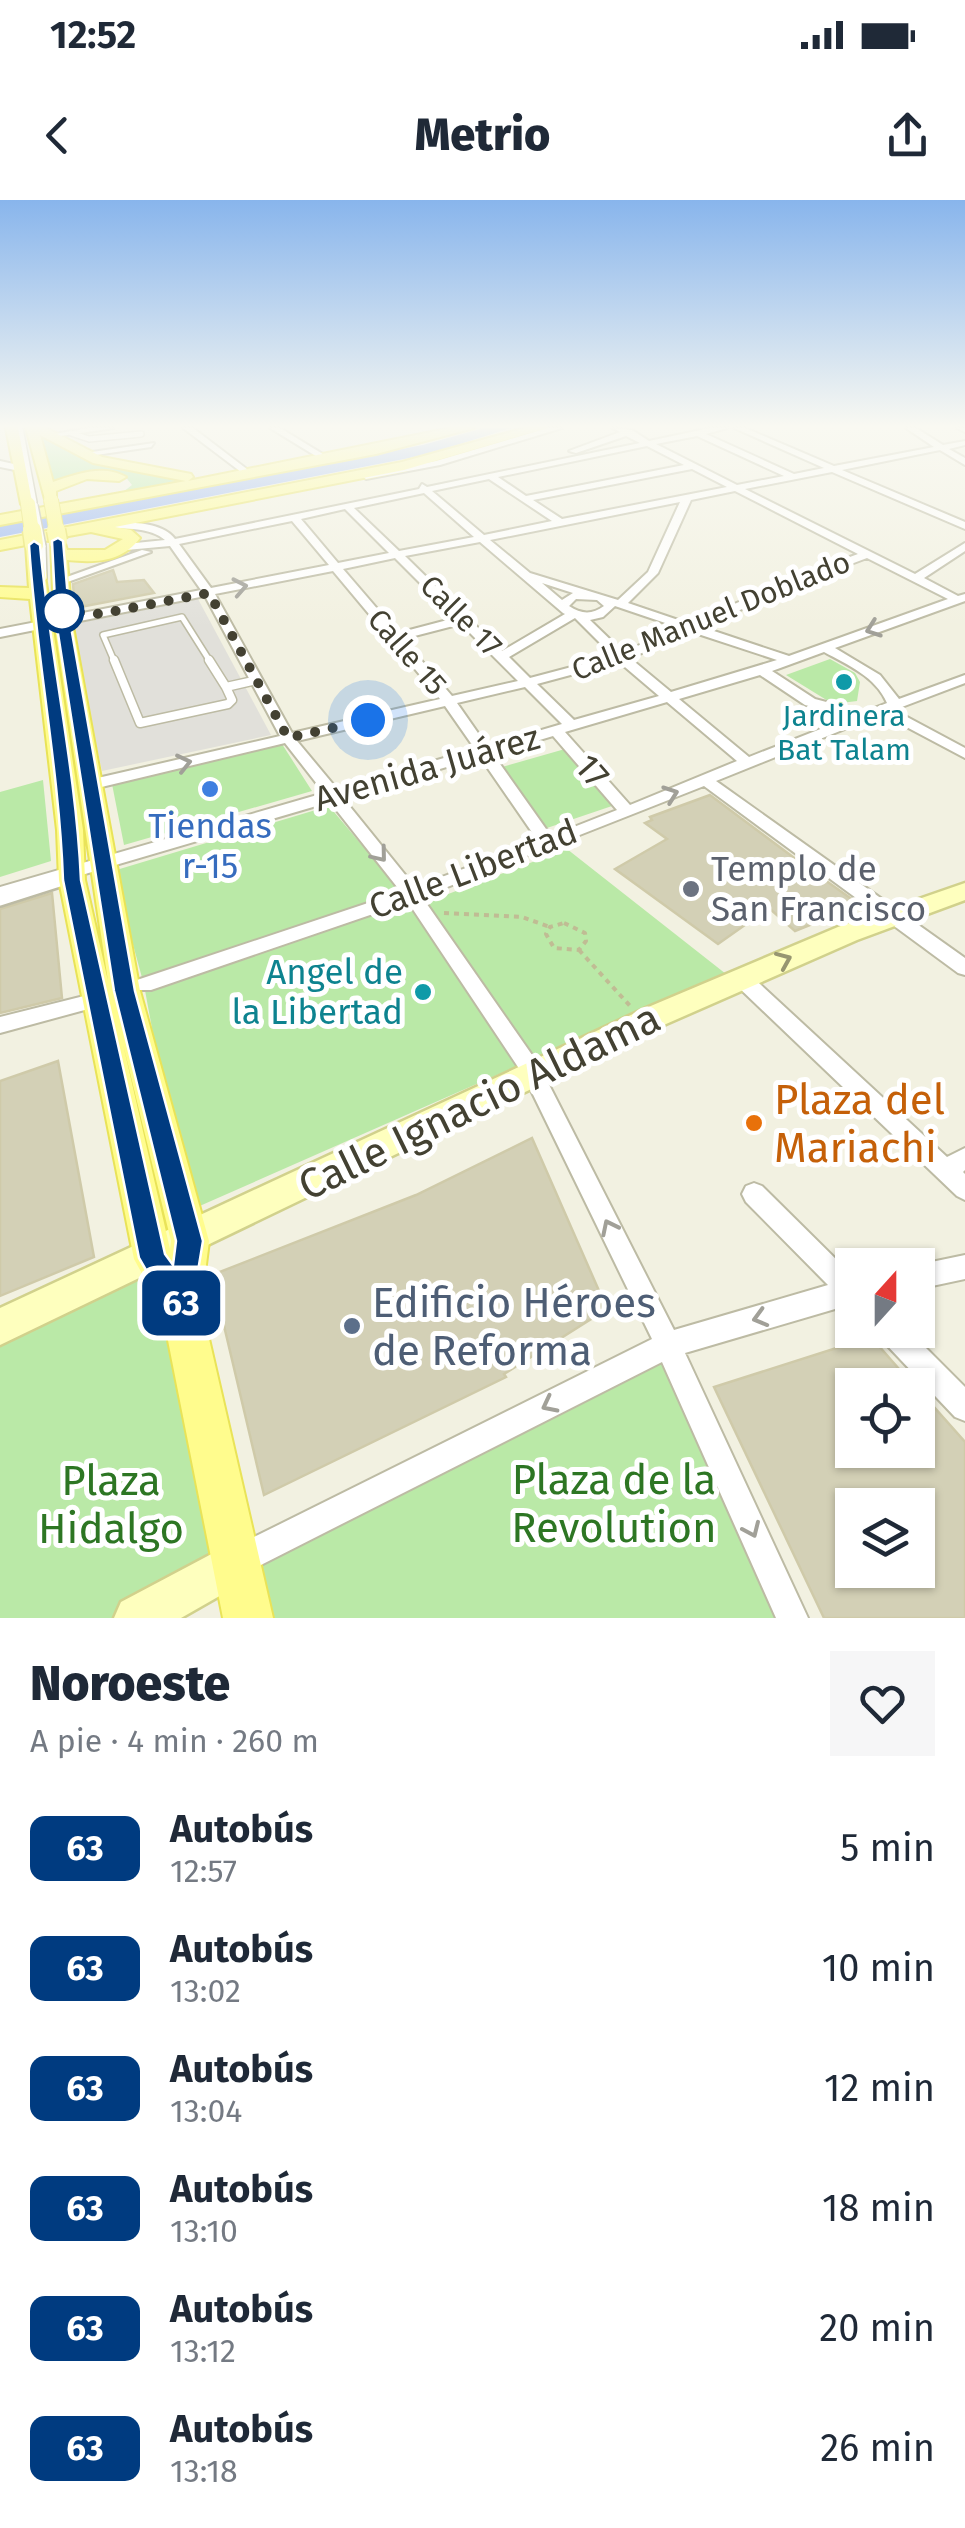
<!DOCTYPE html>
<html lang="es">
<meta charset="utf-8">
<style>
:root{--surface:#fff;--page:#f6f6f7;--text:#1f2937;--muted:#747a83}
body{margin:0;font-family:"Fira Sans",sans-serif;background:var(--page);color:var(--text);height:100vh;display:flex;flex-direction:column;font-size:38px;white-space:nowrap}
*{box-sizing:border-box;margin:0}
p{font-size:32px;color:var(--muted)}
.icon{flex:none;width:55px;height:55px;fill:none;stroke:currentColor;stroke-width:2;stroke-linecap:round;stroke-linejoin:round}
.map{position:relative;height:1418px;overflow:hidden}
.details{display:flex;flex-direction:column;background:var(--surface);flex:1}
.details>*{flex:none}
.badge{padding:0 20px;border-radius:15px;font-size:35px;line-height:65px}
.needle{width:65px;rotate:21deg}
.tools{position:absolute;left:835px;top:1048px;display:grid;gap:20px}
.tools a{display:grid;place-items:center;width:100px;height:100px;border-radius:0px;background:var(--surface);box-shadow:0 2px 8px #0004;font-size:50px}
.you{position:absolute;width:50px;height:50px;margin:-25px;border:8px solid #fff;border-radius:50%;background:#1a73e8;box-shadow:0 0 0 15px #1a73e833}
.map>.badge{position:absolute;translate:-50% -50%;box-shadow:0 0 0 5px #fff}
.round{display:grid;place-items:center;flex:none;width:105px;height:105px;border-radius:0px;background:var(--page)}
.summary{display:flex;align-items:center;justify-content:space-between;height:170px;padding:0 30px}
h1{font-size:48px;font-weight:800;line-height:75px}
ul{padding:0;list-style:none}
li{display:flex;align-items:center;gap:30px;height:120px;padding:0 30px}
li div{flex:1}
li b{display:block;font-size:38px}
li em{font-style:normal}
li .badge{min-width:110px;font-weight:700;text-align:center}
.status{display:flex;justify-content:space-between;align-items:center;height:70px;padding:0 50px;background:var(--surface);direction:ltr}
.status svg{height:28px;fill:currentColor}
header{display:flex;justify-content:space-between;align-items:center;height:130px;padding:0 30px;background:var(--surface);font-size:45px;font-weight:800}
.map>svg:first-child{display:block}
.green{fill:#bae9a7}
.parking{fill:#e1e0da}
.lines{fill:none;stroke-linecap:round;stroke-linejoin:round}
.river{fill:#99b7f3;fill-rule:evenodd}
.building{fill:#d3d0b6;stroke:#cfcaa9;stroke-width:2.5;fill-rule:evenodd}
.lane-far2-casing{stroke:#bdbba4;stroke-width:8}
.lane-far1-casing{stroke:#bdbba4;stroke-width:11}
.lane-casing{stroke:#bdbba4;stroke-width:14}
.street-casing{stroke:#bdbba4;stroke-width:4}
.secondary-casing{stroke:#d1d18c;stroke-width:5}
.primary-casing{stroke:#e9e358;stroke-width:4}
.path{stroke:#c0bc94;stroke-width:4;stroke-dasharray:5 5;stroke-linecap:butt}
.lane-far2{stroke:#fff;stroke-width:5}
.lane-far1{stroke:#fff;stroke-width:8}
.lane{stroke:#fff;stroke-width:9}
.street{fill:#fff;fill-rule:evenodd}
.secondary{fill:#feffbe;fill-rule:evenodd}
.primary{fill:#fffc8d;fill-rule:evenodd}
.lane-bridge-casing{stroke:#bdbba4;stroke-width:8;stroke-linecap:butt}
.primary-bridge-far1-casing{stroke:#e9e358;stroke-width:16;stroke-linecap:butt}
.primary-bridge-casing{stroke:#e9e358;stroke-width:21;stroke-linecap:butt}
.lane-bridge{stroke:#fff;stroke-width:5}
.primary-bridge-far1{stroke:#fffc8d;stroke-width:14}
.primary-bridge{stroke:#fffc8d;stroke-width:18}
.oneway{stroke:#a1a098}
.oneway2{stroke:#979671}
.line{fill:#003b80;stroke:#fff;stroke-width:2.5}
.walk{stroke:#434132;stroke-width:10;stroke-dasharray:0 18}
.stop-dot{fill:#fff;stroke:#003b80;stroke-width:5}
.culture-dot{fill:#0f9aa8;stroke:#fff;stroke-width:4}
.shop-dot{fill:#3f7fe0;stroke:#fff;stroke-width:4}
.worship-dot{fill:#6b7280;stroke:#fff;stroke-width:4}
.food-dot{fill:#e8710a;stroke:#fff;stroke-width:4}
.service-dot{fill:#5c6f8a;stroke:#fff;stroke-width:4}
.labels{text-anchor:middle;stroke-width:10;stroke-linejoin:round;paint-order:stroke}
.far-street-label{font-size:30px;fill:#434132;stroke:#fff}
.far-culture-label{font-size:30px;fill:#0d838f;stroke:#fff}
.street-label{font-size:35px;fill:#434132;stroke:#fff}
.shop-label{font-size:35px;fill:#366cbe;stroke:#fff}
.worship-label{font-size:35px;fill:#5b616d;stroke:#fff;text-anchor:start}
.culture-label{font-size:35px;fill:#0d838f;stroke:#fff;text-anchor:end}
.near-food-label{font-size:42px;fill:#c56008;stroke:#fff;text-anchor:start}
.near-street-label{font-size:42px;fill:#434132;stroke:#fff}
.near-service-label{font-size:42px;fill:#4e5e75;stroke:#fff;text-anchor:start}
.near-park-label{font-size:42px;fill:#2d7623;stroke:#fff}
</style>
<div class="status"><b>12:52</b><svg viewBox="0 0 49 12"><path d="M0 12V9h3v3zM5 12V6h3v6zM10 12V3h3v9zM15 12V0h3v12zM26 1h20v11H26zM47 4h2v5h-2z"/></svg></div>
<header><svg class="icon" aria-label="back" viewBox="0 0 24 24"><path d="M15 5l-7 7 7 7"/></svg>Metrio<svg class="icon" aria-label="share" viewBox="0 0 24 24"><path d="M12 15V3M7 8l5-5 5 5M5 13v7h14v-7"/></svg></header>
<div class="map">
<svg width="965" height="1418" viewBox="0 0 965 1418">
<rect width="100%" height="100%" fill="#f2f1e1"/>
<!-- green -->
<path class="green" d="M41 237 93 264 192 281 119 295 132 285 124 275 85 273 52 281Z
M830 459 855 473 860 482 857 501 833 504 786 475Z
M282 544 312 591 124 645 112 584Z
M565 549 612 606 547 628 502 567Z
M43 580 51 661 0 677V592Z
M329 606 414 707 567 649 726 774 186 1012 144 785 113 671Z
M153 1059 235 1362 668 1145 792 1418H248L236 1364 137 1418H0V1127Z"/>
<!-- parking -->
<path class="parking" d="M198 399 271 535 102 571 70 425Z"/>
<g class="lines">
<!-- river -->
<path class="river" d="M484 228H511L425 255 0 337V325L423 245Z"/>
</g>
<!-- building -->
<path class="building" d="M113 370 117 382 144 380 154 393 75 408 73 384Z
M710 595 801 663 860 705 795 731 769 708 718 744 615 669 667 639 645 623 652 620 650 617Z
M52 693 62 798 0 813V709Z
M58 861 94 1057 0 1096V881Z
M532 938 607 1109 504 1174 506 1177 264 1295 212 1075 416 995Z
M871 1137 913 1185H852V1250H918V1189L965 1242V1418H824L714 1187ZM852 1305H918V1370H852Z"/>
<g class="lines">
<!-- lane-far2 casing -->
<g class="lane-far2-casing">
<path id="lane-far2" d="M20 228 34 302
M71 233 89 239 141 234
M43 346 44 378
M115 463 103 435 182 417 211 463"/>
</g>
<!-- lane-far1 casing -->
<g class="lane-far1-casing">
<path id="lane-far1" d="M114 460 140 523 228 504 232 500 226 487
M209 460 226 487
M226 487 257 480"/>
</g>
<!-- lane casing -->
<g class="lane-casing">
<path id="lane" d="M0 701 69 679"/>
</g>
<!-- street casing -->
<g class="street-casing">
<path id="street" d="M89 228H114L47 238 43 236Z
M183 228H193L252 273 245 275Z
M270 228H280L331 259 324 261Z
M548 228H562L440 265 366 279 362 276 436 261Z
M613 228 632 230 649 241 710 228H727L706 234 794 274 824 268 734 228H745L834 266 934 247 906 228H916L943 245 965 241V245L949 249 965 258V265L940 250 842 270 965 322V329L832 272 745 289 915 374 965 343V351L924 378 958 396 965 394V401L835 448 880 475 899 499 965 475V483L894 510 965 548V558L882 514 716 581 965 758V775L958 773 704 586 422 697 539 865 674 1130 828 1085 746 1002 742 994 746 986 754 983 762 986 852 1075V1104L685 1153 808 1418H776L662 1162 237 1377 226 1373 222 1362 226 1351 652 1139 524 876 408 702 151 790H137L134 785 137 780 401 692 330 602 0 699V687L324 593 285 543 89 590 81 585 89 580 280 536 205 396 0 437V429L201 390 170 346 126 350 121 347 126 344 165 340C150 327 126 329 106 328L103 327V323C124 322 161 320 175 339L419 289 422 284 427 287 640 243 626 236 576 253 569 251 620 232ZM697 236 784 276 737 285 656 244ZM647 246 684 265 526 296 498 277ZM692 269 727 287 562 319 533 300ZM489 279 552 321 484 335 432 291ZM735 291 858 354 790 379 690 424 628 403 658 373 691 300ZM424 293 474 337 399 351 354 308ZM680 302 648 372 618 400 530 373 490 340ZM345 309 389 353 338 363 301 319ZM292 321 329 365 211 388 179 344ZM480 342 563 413 565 414 502 451 471 421 470 417 466 416 405 356ZM395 358 455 418 398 433 343 369ZM867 358 948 399 789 456 702 427 798 384ZM333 371 440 499 292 533 215 394ZM542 383 573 393 562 400ZM576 399 597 400 604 406C592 415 581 414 569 406ZM615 406 680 428 623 452 590 420 603 417ZM575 418 613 456 530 478 509 457ZM461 424 518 481 452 496 403 439ZM692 432 777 460 671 492 630 458ZM824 452C848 465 876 477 887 503L864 512 815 499 772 471ZM619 462 659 496 574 520 537 484ZM760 475 805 505 851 517 749 557 679 499ZM525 487 562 524 487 546 457 503ZM667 502 737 561 630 605 565 532ZM445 506 475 549 337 589 297 541ZM553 536 617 610 551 636 493 554ZM480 557 538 641 415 687 343 598Z
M957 228H965V232Z
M154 243 151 247 82 257 78 254Z
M0 261 23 266 24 268 20 271 0 267Z
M142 350 151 352 62 384 53 382Z
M741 771 748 773 947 957 965 948V970L963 972 965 974V1000L957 996 734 783 732 778 734 773Z
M96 793 103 795 106 800 103 805 0 833V817Z
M965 1055V1079L918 1089 917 1065Z
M877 1130H908L965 1187V1221L955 1217 881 1139Z"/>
</g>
<!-- secondary casing -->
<g class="secondary-casing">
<path id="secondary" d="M965 683V700L857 740 666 824 0 1145V1108L646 808 838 727Z
M236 1341 251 1348 258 1363 251 1378 181 1418H114L121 1402Z"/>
</g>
<!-- primary casing -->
<g class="primary-casing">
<path id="primary" d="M6 228H18L33 307 21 304Z
M26 228H46L102 257 191 274 193 277 188 281 451 228H474L376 254 0 325V315L186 281 93 263 40 235 53 282C76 274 104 264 126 277L119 281 87 279 56 291V303H46Z
M525 228H546L404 270 115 327 131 330 140 338C122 362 96 363 67 360L72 421 140 791 209 1041 201 1104 273 1418H223L162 1110 134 1059 59 680 57 630 30 399 0 397V387L29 388 26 345 0 350V340L402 262ZM91 332 123 339 105 350H67L63 337ZM51 340 54 421 108 781 85 680 83 630 40 342ZM123 844 171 1041 170 1049Z"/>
</g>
<!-- path -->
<path class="path" d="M444 713 522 717 550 727
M564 723 585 733 586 741 579 750 554 748 546 734 550 727Z
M579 750 631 807"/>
<!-- lane-far2 -->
<use href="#lane-far2" class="lane-far2"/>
<!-- lane-far1 -->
<use href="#lane-far1" class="lane-far1"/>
<!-- lane -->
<use href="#lane" class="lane"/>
<!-- street -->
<use href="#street" class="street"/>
<!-- secondary -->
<use href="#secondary" class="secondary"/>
<!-- primary -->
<use href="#primary" class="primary"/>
<!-- lane-bridge casing -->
<g class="lane-bridge-casing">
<path id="lane-bridge" d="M35 305 43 346"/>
</g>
<!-- primary-bridge-far1 casing -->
<g class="primary-bridge-far1-casing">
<path id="primary-bridge-far1" d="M51 300 57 333
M28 304 32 333"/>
</g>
<!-- primary-bridge casing -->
<g class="primary-bridge-casing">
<path id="primary-bridge" d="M32 330 34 345
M56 330 58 341"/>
</g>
<!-- lane-bridge -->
<use href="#lane-bridge" class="lane-bridge"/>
<!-- primary-bridge-far1 -->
<use href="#primary-bridge-far1" class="primary-bridge-far1"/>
<!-- primary-bridge -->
<use href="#primary-bridge" class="primary-bridge"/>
</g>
<!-- one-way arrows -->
<defs><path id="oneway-chevron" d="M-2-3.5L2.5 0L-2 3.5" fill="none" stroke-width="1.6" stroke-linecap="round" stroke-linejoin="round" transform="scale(2.5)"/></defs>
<g class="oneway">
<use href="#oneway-chevron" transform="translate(240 387) rotate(-11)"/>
<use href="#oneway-chevron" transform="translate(873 429) rotate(160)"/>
<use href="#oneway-chevron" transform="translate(184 563) rotate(-13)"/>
<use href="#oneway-chevron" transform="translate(671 594) rotate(-20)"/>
<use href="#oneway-chevron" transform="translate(380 655) rotate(51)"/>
<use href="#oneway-chevron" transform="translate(609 1027) rotate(-116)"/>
<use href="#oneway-chevron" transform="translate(760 1118) rotate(164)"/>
<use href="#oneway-chevron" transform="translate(549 1205) rotate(153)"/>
<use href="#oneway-chevron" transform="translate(752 1330) rotate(66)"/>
</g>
<use class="oneway2" href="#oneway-chevron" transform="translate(784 760) rotate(-23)"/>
<!-- sky -->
<linearGradient id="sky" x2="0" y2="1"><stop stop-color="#88b5ec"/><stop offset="0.53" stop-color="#f9f9f2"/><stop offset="1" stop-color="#f9f9f2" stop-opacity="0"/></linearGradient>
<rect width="965" height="427" fill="url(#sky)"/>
<!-- line -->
<path class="line" d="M58 338 63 341 70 421 135 791 203 1041 191 1113 181 1118 171 1113 139 1058 63 680C59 568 36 457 29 345L34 341 40 345C50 457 76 568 81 680L165 1054 173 1065 176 1041 114 791 56 421 52 341Z"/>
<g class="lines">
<!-- walk -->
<path class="walk" d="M62 411 100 414 209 393 288 538 368 520"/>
</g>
<!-- markers -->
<circle class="stop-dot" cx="62" cy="411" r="20"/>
<g class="culture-dot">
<circle cx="844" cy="482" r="10"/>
<circle cx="423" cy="792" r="10"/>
</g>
<circle class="shop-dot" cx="210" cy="589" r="10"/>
<circle class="worship-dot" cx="691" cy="689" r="10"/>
<circle class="food-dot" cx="754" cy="923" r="10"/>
<circle class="service-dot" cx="352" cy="1126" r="10"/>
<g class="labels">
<!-- far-street labels -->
<g class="far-street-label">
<text transform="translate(461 416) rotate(45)" y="10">Calle 17</text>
<text transform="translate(711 416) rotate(-22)" y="10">Calle Manuel Doblado</text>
<text transform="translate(407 452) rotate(49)" y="10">Calle 15</text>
</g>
<!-- far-culture labels -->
<g class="far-culture-label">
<text x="844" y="526">Jardinera<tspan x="844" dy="34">Bat Talam</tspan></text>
</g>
<!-- street labels -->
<g class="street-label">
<text transform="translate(427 568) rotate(-16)" y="12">Avenida Juárez</text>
<text transform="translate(592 571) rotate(49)" y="12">17</text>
<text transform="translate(473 669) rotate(-21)" y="12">Calle Libertad</text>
</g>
<!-- shop labels -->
<g class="shop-label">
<text x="210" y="638">Tiendas<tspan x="210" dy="40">r-15</tspan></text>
</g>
<!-- worship labels -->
<g class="worship-label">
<text x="711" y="681">Templo de<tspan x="711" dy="40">San Francisco</tspan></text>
</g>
<!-- culture labels -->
<g class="culture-label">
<text x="403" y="784">Angel de<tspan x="403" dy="40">la Libertad</tspan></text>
</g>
<!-- near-food labels -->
<g class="near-food-label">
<text x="774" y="914">Plaza del<tspan x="774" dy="48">Mariachi</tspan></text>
</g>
<!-- near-street labels -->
<g class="near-street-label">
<text transform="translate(479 901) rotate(-26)" y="15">Calle Ignacio Aldama</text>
</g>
<!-- near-service labels -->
<g class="near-service-label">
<text x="372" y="1117">Edificio Héroes<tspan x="372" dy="48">de Reforma</tspan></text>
</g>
<!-- near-park labels -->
<g class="near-park-label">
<text x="614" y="1294">Plaza de la<tspan x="614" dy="48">Revolution</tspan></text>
<text x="111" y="1295">Plaza<tspan x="111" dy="48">Hidalgo</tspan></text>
</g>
</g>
</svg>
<div class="tools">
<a><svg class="needle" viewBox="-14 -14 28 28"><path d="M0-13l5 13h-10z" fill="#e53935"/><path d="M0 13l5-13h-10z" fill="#747a83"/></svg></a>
<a><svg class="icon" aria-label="locate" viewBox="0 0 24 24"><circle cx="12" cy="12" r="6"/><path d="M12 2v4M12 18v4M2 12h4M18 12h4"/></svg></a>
<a><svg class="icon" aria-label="layers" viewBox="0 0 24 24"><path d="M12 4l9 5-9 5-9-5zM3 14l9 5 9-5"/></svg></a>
</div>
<div class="you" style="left:368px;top:520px"></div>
<b class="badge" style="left:181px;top:1103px;background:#003b80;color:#fff">63</b>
</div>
<section class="details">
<div class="summary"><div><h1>Noroeste</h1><p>A pie · 4 min · 260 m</p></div><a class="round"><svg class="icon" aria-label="heart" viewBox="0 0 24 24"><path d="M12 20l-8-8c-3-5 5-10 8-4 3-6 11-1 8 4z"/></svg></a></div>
<ul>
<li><span class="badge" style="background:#003b80;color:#fff">63</span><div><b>Autobús</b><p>12:57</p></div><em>5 min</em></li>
<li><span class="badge" style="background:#003b80;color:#fff">63</span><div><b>Autobús</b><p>13:02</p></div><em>10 min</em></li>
<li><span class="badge" style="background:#003b80;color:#fff">63</span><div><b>Autobús</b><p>13:04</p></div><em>12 min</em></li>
<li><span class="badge" style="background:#003b80;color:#fff">63</span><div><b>Autobús</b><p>13:10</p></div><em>18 min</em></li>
<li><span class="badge" style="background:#003b80;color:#fff">63</span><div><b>Autobús</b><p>13:12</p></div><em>20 min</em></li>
<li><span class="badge" style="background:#003b80;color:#fff">63</span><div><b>Autobús</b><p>13:18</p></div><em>26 min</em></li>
</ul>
</section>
